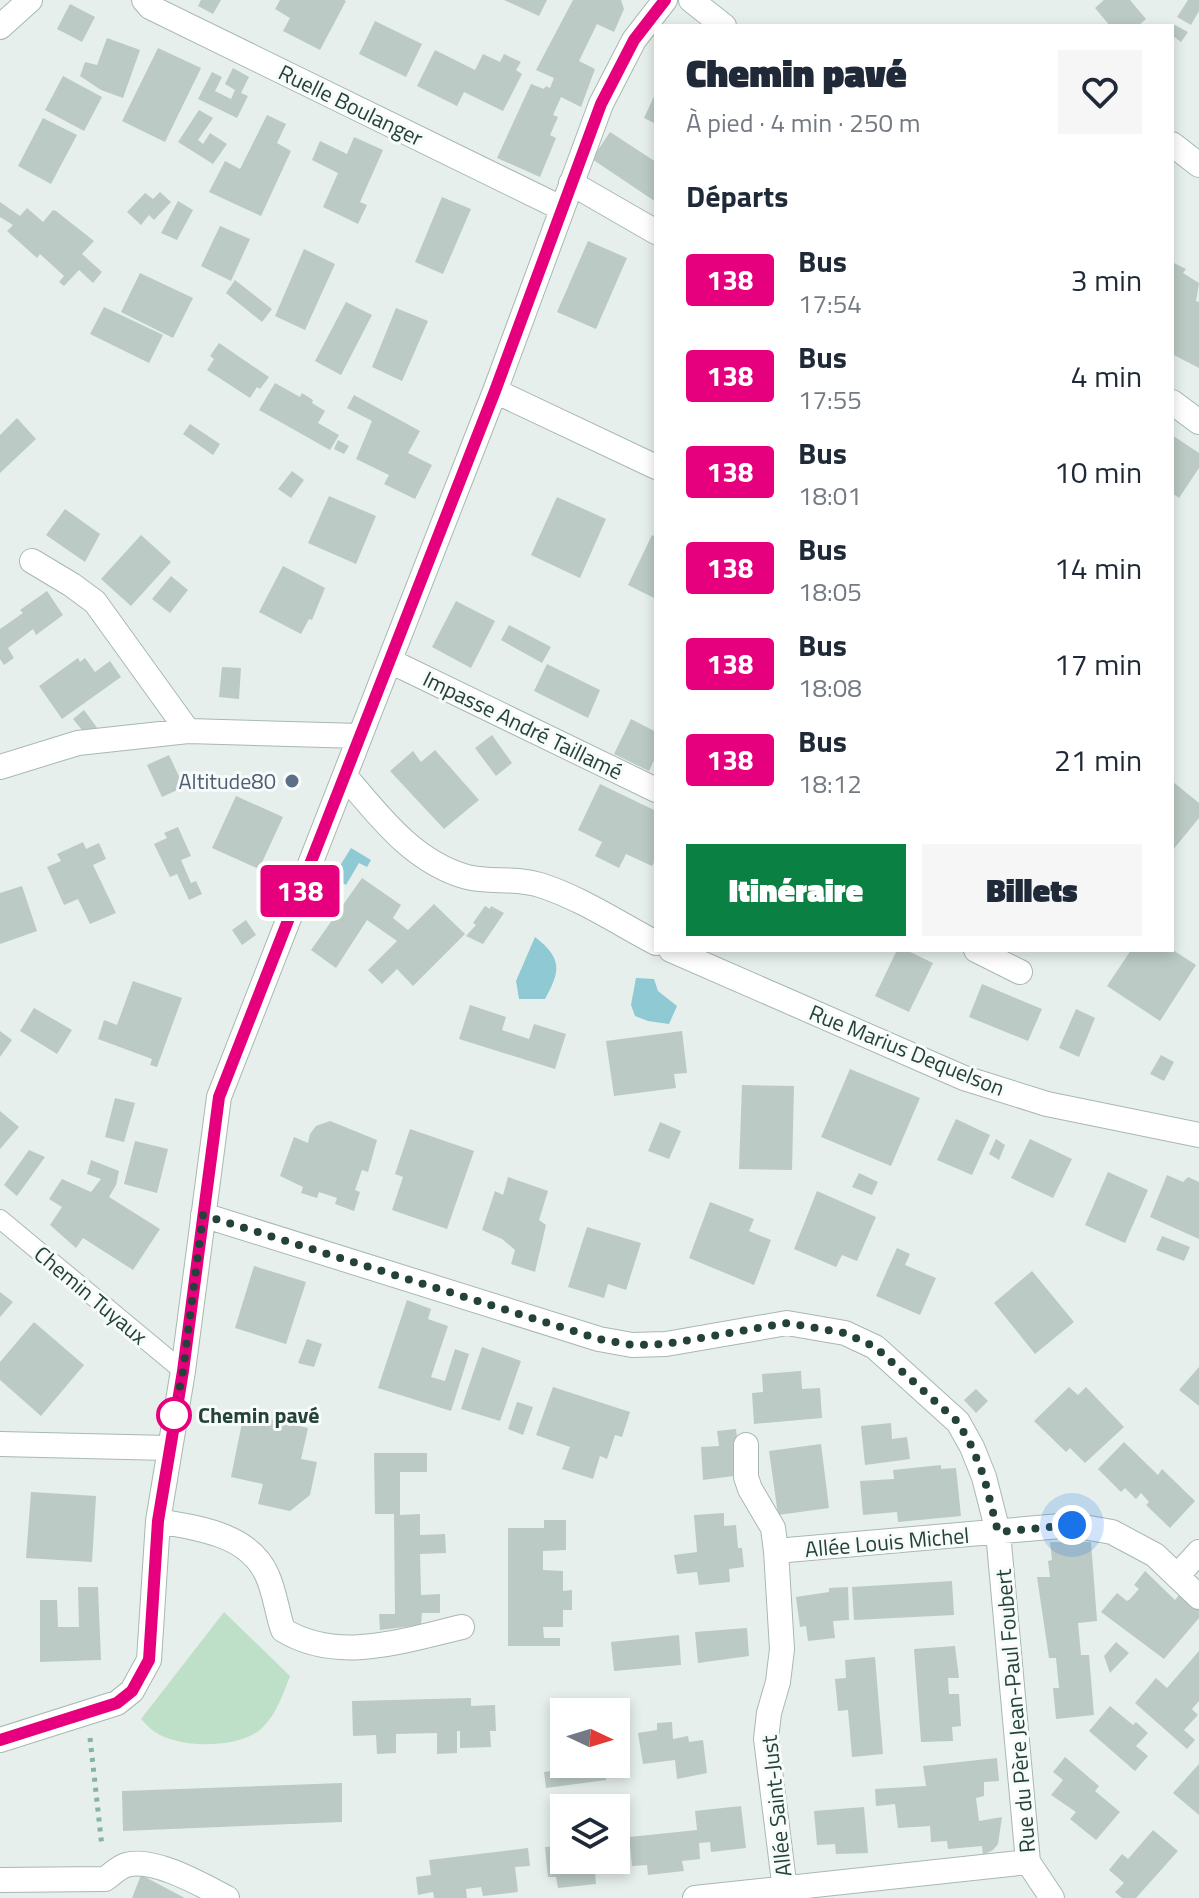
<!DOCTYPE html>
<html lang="fr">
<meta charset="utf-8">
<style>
:root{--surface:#fff;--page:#f6f6f7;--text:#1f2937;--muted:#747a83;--accent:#0b8043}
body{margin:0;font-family:"Titillium Web",sans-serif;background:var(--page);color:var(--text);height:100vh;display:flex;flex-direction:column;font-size:30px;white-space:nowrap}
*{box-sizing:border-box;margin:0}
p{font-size:26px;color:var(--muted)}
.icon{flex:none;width:44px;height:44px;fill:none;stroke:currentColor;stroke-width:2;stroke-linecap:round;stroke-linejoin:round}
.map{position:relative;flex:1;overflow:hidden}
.side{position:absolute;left:654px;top:24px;width:520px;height:928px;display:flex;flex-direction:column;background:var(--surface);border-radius:0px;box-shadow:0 4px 12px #0003}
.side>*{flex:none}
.badge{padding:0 16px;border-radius:6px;font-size:28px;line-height:52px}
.needle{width:52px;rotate:94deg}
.controls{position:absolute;left:550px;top:1698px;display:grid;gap:16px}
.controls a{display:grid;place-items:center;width:80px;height:80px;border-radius:0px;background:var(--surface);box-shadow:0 4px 12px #0003;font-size:40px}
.you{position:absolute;width:40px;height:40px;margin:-20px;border:6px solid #fff;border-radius:50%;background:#1a73e8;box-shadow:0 0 0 12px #1a73e833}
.map>.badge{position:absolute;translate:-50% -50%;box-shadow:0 0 0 4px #fff}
h2{padding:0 32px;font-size:30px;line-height:72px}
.round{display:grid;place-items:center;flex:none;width:84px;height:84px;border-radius:0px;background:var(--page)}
.head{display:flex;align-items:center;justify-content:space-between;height:136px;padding:0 32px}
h1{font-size:38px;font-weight:800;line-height:60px}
.button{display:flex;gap:16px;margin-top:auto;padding:16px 32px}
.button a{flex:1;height:92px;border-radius:0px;background:var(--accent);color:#fff;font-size:32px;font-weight:800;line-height:92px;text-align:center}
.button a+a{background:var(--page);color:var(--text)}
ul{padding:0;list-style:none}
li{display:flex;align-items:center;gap:24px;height:96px;padding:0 32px}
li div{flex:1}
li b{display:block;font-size:30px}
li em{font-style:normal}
li .badge{min-width:88px;font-weight:700;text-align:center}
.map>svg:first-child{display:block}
.green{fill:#bfe0c8}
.water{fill:#8ec9d4}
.building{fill:#bbcac4}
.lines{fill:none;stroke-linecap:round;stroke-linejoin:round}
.lane-casing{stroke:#a8b8b2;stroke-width:20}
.street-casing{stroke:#a8b8b2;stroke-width:26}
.secondary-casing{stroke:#a4bbb3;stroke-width:26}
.path{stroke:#86b3a5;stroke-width:5;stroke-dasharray:4 6;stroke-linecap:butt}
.lane{stroke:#fff;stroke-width:18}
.street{stroke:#fff;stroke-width:24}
.secondary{stroke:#fff;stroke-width:24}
.line-casing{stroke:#fff;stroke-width:18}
.line{stroke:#e6007e;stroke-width:12}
.walk{stroke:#24423a;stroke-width:8;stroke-dasharray:0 14.4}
.service-dot{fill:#5c6f8a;stroke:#f7fbf9;stroke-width:3}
.stop-dot{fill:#fff;stroke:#e6007e;stroke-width:4}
.labels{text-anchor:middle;stroke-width:6;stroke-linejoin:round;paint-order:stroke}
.street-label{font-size:22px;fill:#24423a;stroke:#f7fbf9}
.service-label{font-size:22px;fill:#4e5e75;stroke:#f7fbf9;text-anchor:end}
.stop-label{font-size:22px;font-weight:bold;fill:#24423a;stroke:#f7fbf9;text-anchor:start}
</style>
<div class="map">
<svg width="1199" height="1898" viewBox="0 0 1199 1898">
<rect width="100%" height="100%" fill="#e6efeb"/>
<!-- green -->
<path class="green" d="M224 1612 290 1676C283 1694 277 1713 263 1727 242 1749 179 1749 155 1732 150 1729 145 1723 141 1719Z"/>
<!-- water -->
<path class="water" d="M351 848 371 860 367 867 359 863 346 885 333 877Z
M535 937C562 958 561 970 545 999H519L516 981Z
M636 978 654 979 658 991 677 1006 669 1024 648 1021 635 1016 631 1005Z"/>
<!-- building -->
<path class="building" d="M201 0H221L213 14 198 6Z
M280 0H344L346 1 320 50 283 31 290 18 275 9Z
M504 0H547L539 16Z
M573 0H621L624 9 614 32 597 24 579 61 595 69 581 107 561 97 553 115 558 117 550 135 556 138 540 177 497 158 531 84 544 89 546 86 550 88 554 78 536 70Z
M1104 0H1130L1146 19 1138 26H1110L1095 8Z
M1188 0H1199V11L1191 25 1177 17Z
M70 4 95 17 82 42 57 29Z
M375 21 422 44 406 77 359 54Z
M1173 24 1188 32 1181 42 1172 35Z
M107 38 140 50 123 98 101 90 80 76 85 62 97 65Z
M158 48 201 68 165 142 122 121Z
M435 50 475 70 483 54 500 62 504 54 521 62 516 70 522 74 503 111 464 92 457 106 417 86Z
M233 68 249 77 241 93 248 96 237 118 198 99 212 72 222 77 215 91 231 99 235 90 225 84Z
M63 76 102 97 84 131 45 110Z
M656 92V124L644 118Z
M199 110 213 118 198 140 203 144 210 133 227 144 213 164 178 142Z
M267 115 286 124 277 143 291 151 261 216 209 192 225 161 240 169Z
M43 118 77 135 51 184 18 166Z
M610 132 656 162V202L592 159Z
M354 137 383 150 360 202 367 205 358 224 323 207 338 173 312 160 320 141 347 154Z
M160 192 171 202 154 220 149 215 141 225 127 212 145 193 153 199Z
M442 197 471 209 443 274 415 262Z
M178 201 193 210 177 240 161 233Z
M0 202 20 216 27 208 43 222 53 210 56 211 94 241 82 254 102 272 93 283 79 270 64 286 59 282 64 276 40 254 37 258 7 231 13 225 0 217Z
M220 226 250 239 231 281 201 266Z
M588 241 627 258 596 329 557 312Z
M304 249 335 264 305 330 275 316Z
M1172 262 1186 269 1183 273 1199 283 1196 301 1199 302V368L1172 354Z
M140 273 193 298 173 338 121 312Z
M235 280 272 309 262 322 226 293Z
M346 302 372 315 341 375 315 361Z
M104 307 163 335 149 363 90 334Z
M396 308 428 321 402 381 372 367Z
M219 343 269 377 260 389 257 387 250 398 207 370 214 359 210 356Z
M275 383 300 397 302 393 313 400 312 403 325 411 318 423 339 435 330 450 259 410Z
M354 395 420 431 408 453 432 465 415 499 384 484 389 475 356 459 372 421 347 408Z
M17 418 36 439 0 473V435Z
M190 424 220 444 213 455 183 434Z
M1172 435 1199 453V468L1179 498 1172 493Z
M338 440 349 446 344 454 334 449Z
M292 471 304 480 291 498 278 489Z
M329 496 376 516 356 564 308 543Z
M557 497 606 519 580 578 531 555Z
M65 509 100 534 85 562 46 535Z
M141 535 171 562 131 606 101 579Z
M652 535 656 537V599L628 585Z
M283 566 325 588 312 620 309 619 301 634 259 612Z
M171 576 188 590 170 613 152 599Z
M47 591 63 615 36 635 33 629 8 648 14 658 4 665 0 659V629L23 613 20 610Z
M456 601 495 621 471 668 432 647Z
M509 625 551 647 542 663 501 640Z
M78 658 80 662 85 658 95 672 110 661 121 677 62 719 39 686Z
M547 664 600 690 588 718 534 691Z
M222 667 241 668 239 699 219 697Z
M84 710 98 729 87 736 73 719Z
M631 719 656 732V756L649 771 614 754Z
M492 735 512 763 496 776 475 748Z
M435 750 479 800 444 829 390 771 413 751 421 762Z
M169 755 184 787 162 797 147 765Z
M1172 781 1199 803V818L1172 851Z
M600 784 656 811V859L652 866 626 854 619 868 595 856 602 842 578 830Z
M236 796 283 817 259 869 212 848Z
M178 827 191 856 181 860 191 883 196 881 202 894 189 900 177 874 170 877 154 844 167 838 164 833Z
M83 842 86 849 99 843 106 859 93 865 116 913 90 924 78 899 64 905 47 867 61 861 57 854Z
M362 878 401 905 393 918 408 930 434 904 465 934 413 986 397 969 382 984 368 970 397 941 367 920 336 968 311 950Z
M22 886 37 931 0 944V893Z
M485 906 490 909 491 906 504 913 483 944 466 936 476 925 473 923Z
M246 920 256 935 242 945 232 930Z
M897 950H906L933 963 909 1012 875 996Z
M1131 950H1173L1196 965 1160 1021 1107 986Z
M133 981 182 998 157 1067 150 1065 152 1059 98 1039 104 1020 117 1025Z
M982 984 1042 1009 1028 1041 969 1017Z
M470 1005 506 1017 502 1030 529 1039 534 1024 566 1034 555 1069 459 1039Z
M34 1008 72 1030 57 1054 20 1031Z
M1076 1009 1095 1018 1079 1057 1059 1048Z
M0 1031 12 1040 0 1057Z
M682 1031 687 1073 674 1074 676 1088 614 1096 606 1041Z
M1161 1055 1174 1062 1164 1081 1150 1074Z
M850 1069 920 1098 891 1166 821 1137Z
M742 1085 794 1086 792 1170 739 1169Z
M115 1098 135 1103 124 1142 105 1137Z
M0 1111 19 1127 0 1149Z
M956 1119 990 1135 972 1175 937 1160Z
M330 1121 377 1140 368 1172 362 1170 355 1190 360 1192 354 1211 335 1204 337 1198 319 1192 317 1198 301 1193 303 1187 280 1176 294 1137 308 1143 310 1134 316 1126Z
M660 1122 681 1131 669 1159 648 1151Z
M410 1129 474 1151 447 1229 392 1210 403 1177 395 1174Z
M996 1139 1005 1145 999 1160 989 1154Z
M1030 1139 1072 1159 1053 1198 1011 1178Z
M135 1141 168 1149 157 1193 124 1184Z
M29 1150 45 1157 17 1196 4 1185Z
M91 1160 119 1171 116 1185 109 1197 160 1229 133 1270 83 1238 76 1248 50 1225 62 1207 49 1199 62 1179 91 1192 101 1179 87 1174Z
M1108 1172 1148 1190 1125 1243 1085 1225Z
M859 1173 878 1182 872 1195 852 1187Z
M1167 1175 1183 1182 1188 1177 1199 1182V1239L1150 1217Z
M508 1177 548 1191 539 1220 546 1225 535 1272 511 1264 515 1250 502 1239 482 1230 495 1191 503 1195Z
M817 1191 876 1217 857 1261 842 1255 836 1267 794 1249Z
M710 1202 754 1219 749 1231 771 1240 754 1285 689 1258Z
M587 1227 641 1243 626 1290 608 1284 604 1298 568 1287Z
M1162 1236 1190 1247 1184 1261 1156 1250Z
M897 1248 910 1254 905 1265 936 1278 920 1315 876 1296Z
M254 1266 306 1282 286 1344 235 1328Z
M1032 1271 1074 1322 1035 1354 994 1303Z
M0 1292 13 1302 0 1317Z
M407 1300 431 1309 428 1319 448 1326 431 1377 445 1381 455 1349 469 1354 451 1411 378 1388Z
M34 1322 84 1365 41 1416 0 1380V1362Z
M307 1339 322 1344 314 1367 298 1363Z
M482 1347 521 1361 500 1421 461 1409Z
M1199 1367V1406L1179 1390Z
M801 1371 802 1389 820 1388 822 1418 754 1424 752 1393 763 1392 762 1374Z
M553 1387 630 1412 622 1437 615 1435 607 1459 600 1456 593 1479 562 1469 570 1447 536 1435Z
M1069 1387 1078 1395 1086 1387 1124 1427 1085 1463 1070 1448 1066 1452 1034 1421Z
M976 1389 988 1401 976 1413 964 1400Z
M517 1402 533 1407 523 1435 508 1429Z
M244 1413 308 1428 301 1459 317 1462 310 1495 290 1511 258 1504 263 1484 231 1477Z
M891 1423 892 1439 907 1437 910 1459 865 1465 861 1426Z
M736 1429 741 1475 703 1480 701 1447 719 1446 717 1431Z
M1124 1442 1158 1475 1162 1469 1195 1501 1170 1528 1146 1505 1149 1502 1141 1493 1136 1499 1125 1488 1121 1492 1098 1469Z
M821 1444 829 1508 778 1515 769 1451Z
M374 1453H427V1472H400V1515L420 1514V1535L445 1534 446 1553 420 1554 421 1595 440 1594V1613H422L421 1625 380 1630 379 1614H395L394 1514H375Z
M941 1465V1469L956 1468 961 1516 898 1522 897 1512 863 1515 860 1481 894 1479 893 1470Z
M31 1492 96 1496 92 1562 26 1558Z
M724 1513V1526L736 1525 738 1548H742L744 1567 729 1569 730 1582 699 1585 697 1572 677 1574 674 1555 697 1552 694 1515Z
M544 1520H566V1550L543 1551V1570L563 1571V1591L572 1590V1610H563V1627H543L544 1638H560V1646H508V1528H544Z
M1050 1542H1091L1097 1621 1078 1623 1081 1655H1089L1094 1715 1056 1719 1053 1688H1059L1056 1658H1049L1037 1577H1050L1048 1561 1052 1560Z
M1145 1571 1175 1600 1180 1594 1199 1609V1618L1164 1659 1101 1612 1117 1593 1127 1601 1130 1599 1139 1589 1134 1585Z
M952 1581 954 1615 854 1620 852 1587Z
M78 1587H98L101 1660 40 1662V1600H57L58 1627H79Z
M848 1587 849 1620 833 1621 835 1638 808 1641 806 1626 800 1627 796 1597 829 1592V1588Z
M747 1628 749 1656 698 1663 695 1632Z
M679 1635 681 1665 614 1671 611 1642Z
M1116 1642 1129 1653 1110 1673 1104 1656Z
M955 1646 959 1678H948L949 1694H959L961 1726 952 1727 953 1741 921 1742 914 1649Z
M1199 1651V1701L1192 1709 1198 1715 1184 1730 1195 1740 1187 1749 1135 1703 1156 1678 1167 1688Z
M875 1657 883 1754 852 1757 848 1710 838 1711 835 1679 846 1678 845 1660Z
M471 1698V1706L495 1705 496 1731H490L491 1747 460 1748V1731H457V1753L437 1754V1733L396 1734V1753L377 1754 376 1735 353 1736 352 1701Z
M1110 1706 1133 1725 1136 1722 1148 1733 1136 1746 1148 1756 1135 1771 1089 1731Z
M672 1722 673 1739 688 1736 689 1742 703 1740 707 1773 677 1779 675 1760 643 1764 638 1733 657 1730V1723Z
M564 1749V1764H604L606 1780 546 1788 544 1772 557 1770 554 1750Z
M1065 1757 1099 1786 1095 1791 1120 1812 1096 1840 1070 1819 1076 1812 1051 1795 1063 1780 1053 1772Z
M997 1758 999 1781 984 1782V1796L976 1798 979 1821 1002 1817 998 1844 993 1850 983 1855 982 1846 948 1849 947 1841 931 1842 930 1826 898 1828 895 1804 876 1806 875 1789 926 1786 923 1766Z
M1199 1764V1815L1173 1793Z
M342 1783V1822L123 1831 122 1791Z
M741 1806 746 1848 711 1852 710 1842 699 1843 700 1859 682 1861 684 1871 648 1875 647 1865 632 1866 629 1837 697 1830 695 1811Z
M864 1807 868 1853 836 1854 835 1844 817 1845 814 1811Z
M1153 1830 1178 1851 1136 1898H1122L1115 1892 1124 1883 1109 1870 1122 1854 1128 1859Z
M564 1846V1860H594L596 1884 558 1888 556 1877H548L545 1847Z
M528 1848 530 1866 515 1867 518 1892 483 1896 481 1887 466 1889 467 1898H434L433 1892 418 1895 416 1877 431 1875 429 1860Z
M141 1875 185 1898H132Z"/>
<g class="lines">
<!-- lane casing -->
<g class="lane-casing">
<path id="lane" d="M0 1219 183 1371"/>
</g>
<!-- street casing -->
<g class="street-casing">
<path id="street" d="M144 0 150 7 561 208
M0 27 30 0
M571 183 656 232
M495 391 656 467
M1172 402 1199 422
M32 561 72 585 95 602 188 731
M390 661 656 790
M0 767 78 743 188 731 360 736
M345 776C379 816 413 862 467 877 490 883 516 877 540 885 581 898 618 923 656 943
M671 950 964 1078 1047 1104 1199 1135
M976 950 1020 972
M203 1215 599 1339 632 1345 666 1344 787 1323 845 1333 875 1347 958 1422 972 1447 984 1477 998 1532 1028 1862 1052 1898
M0 1444 168 1448
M746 1445V1477L750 1489 773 1528 776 1551 782 1649 778 1682 769 1713 766 1739 786 1898
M158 1521C198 1528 249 1534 267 1575 275 1592 277 1613 283 1630 339 1664 404 1640 462 1627
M776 1551 1072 1525 1112 1532 1155 1555 1199 1597
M1177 1576 1199 1552
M0 1740 117 1703 132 1691 149 1660 158 1521 183 1371 219 1097 495 391 601 104 634 40 665 0
M105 1879C111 1875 119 1867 126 1865 154 1857 202 1885 227 1898
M0 1880 105 1879
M695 1898 1028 1862"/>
</g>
<!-- secondary casing -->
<g class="secondary-casing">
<path id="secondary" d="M691 0 724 26
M1172 144 1199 165"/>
</g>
<!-- path -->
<path class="path" d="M90 1738 102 1847"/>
<!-- lane -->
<use href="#lane" class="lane"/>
<!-- street -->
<use href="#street" class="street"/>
<!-- secondary -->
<use href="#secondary" class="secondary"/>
</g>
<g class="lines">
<!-- line casing -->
<g class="line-casing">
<path id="line" d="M0 1740 117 1703 132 1691 149 1660 158 1521 183 1371 219 1097 495 391 601 104 634 40 665 0"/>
</g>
<!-- line -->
<use href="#line" class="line"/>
<!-- walk -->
<path class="walk" d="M174 1415 173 1422 183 1371 203 1215 599 1339 632 1345 666 1344 787 1323 845 1333 875 1347 958 1422 972 1447 984 1477 998 1532 1072 1525"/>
</g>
<!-- markers -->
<circle class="service-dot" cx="292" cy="781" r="8"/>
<circle class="stop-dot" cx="174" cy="1415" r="16"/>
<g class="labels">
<!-- street labels -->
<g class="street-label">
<text transform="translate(351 105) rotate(26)" y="8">Ruelle Boulanger</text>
<text transform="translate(523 725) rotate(26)" y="8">Impasse André Taillamé</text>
<text transform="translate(907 1050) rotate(22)" y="8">Rue Marius Dequelson</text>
<text transform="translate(91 1295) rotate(40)" y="8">Chemin Tuyaux</text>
<text transform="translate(887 1542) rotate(-5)" y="8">Allée Louis Michel</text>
<text transform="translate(1015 1711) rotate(-95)" y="8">Rue du Père Jean-Paul Foubert</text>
<text transform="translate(776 1806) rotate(-96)" y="8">Allée Saint-Just</text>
</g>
<!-- service labels -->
<g class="service-label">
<text x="276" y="789">Altitude80</text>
</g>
<!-- stop labels -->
<g class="stop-label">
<text x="198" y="1423">Chemin pavé</text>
</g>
</g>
</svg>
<div class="controls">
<a><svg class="needle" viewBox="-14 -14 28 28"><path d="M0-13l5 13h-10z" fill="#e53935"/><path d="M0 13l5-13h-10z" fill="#747a83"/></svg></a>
<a><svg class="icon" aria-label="layers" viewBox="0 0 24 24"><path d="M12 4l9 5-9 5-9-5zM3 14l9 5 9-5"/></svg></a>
</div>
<div class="you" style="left:1072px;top:1525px"></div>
<b class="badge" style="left:300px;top:891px;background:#e6007e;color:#fff">138</b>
<section class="side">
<div class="head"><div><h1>Chemin pavé</h1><p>À pied · 4 min · 250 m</p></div><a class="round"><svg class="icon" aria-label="heart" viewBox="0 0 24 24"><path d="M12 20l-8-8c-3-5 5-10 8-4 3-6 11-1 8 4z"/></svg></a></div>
<h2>Départs</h2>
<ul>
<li><span class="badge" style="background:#e6007e;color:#fff">138</span><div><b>Bus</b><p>17:54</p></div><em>3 min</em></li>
<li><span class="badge" style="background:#e6007e;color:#fff">138</span><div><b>Bus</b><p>17:55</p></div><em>4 min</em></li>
<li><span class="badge" style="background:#e6007e;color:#fff">138</span><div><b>Bus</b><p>18:01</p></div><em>10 min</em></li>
<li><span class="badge" style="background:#e6007e;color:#fff">138</span><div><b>Bus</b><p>18:05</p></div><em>14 min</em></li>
<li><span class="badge" style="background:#e6007e;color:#fff">138</span><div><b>Bus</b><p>18:08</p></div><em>17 min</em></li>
<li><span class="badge" style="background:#e6007e;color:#fff">138</span><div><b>Bus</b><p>18:12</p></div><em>21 min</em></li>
</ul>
<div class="button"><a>Itinéraire</a><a>Billets</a></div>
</section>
</div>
